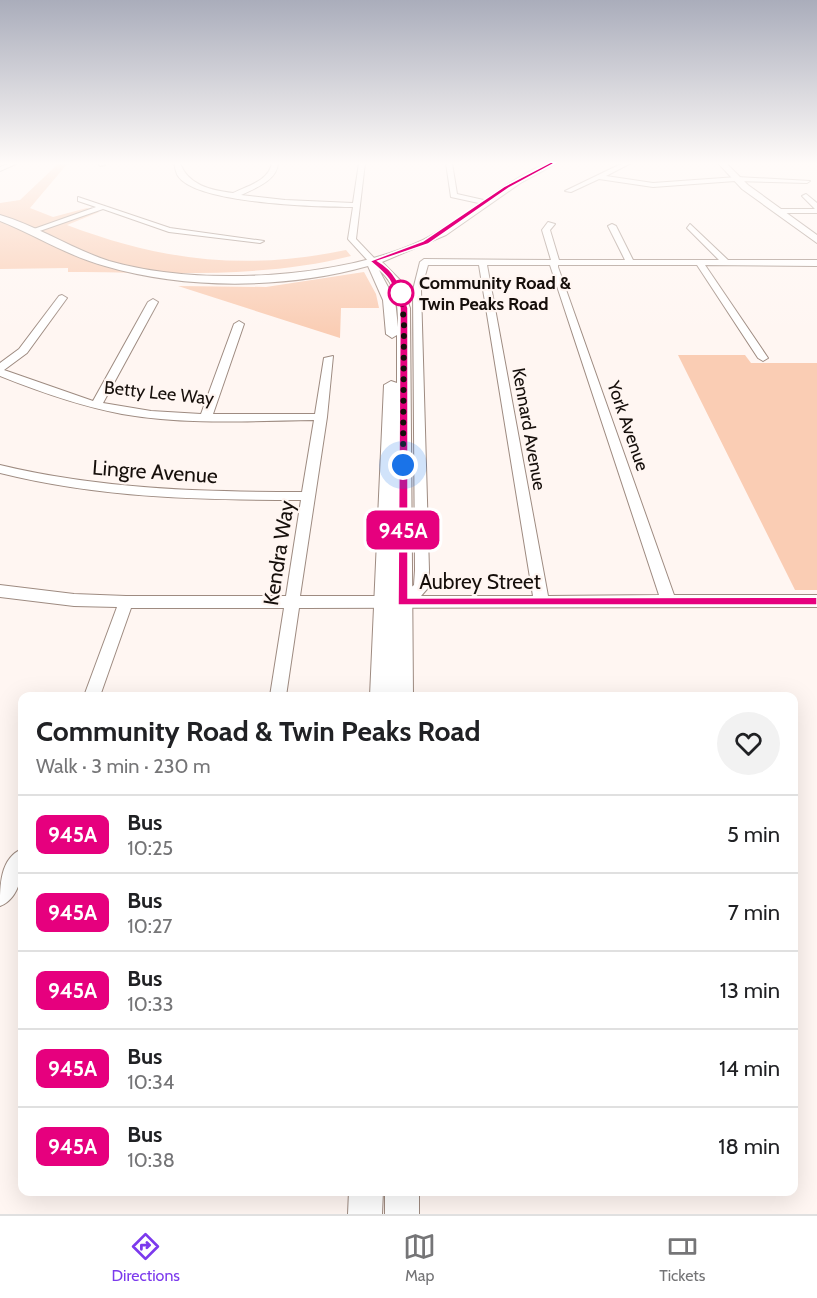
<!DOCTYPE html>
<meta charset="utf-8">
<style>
:root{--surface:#fff;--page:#f2f2f2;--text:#202124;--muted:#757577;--line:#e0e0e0;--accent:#7c3aed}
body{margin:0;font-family:Cabin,sans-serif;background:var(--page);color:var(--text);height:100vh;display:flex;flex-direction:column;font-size:22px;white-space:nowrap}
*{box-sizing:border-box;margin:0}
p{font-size:20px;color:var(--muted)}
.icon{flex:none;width:33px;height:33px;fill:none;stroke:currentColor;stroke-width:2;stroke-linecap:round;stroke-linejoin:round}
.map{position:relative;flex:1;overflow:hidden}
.sheet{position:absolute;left:18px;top:692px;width:780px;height:504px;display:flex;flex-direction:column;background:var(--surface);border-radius:12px;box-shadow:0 6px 24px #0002}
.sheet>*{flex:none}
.badge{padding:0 12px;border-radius:9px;font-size:21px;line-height:39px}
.you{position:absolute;width:30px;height:30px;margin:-15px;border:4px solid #fff;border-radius:50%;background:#1a73e8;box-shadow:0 0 0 9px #1a73e833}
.map>.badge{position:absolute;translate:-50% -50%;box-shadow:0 0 0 3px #fff}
.round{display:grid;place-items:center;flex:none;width:63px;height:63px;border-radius:32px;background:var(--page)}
.headline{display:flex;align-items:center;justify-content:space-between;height:102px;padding:0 18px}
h1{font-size:28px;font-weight:800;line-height:45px}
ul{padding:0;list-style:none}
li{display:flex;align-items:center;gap:18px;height:78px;padding:0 18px;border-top:2px solid var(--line)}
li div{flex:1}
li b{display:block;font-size:22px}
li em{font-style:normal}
li .badge{min-width:66px;font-weight:700;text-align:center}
.tabs{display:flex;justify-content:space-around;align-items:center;height:84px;border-top:2px solid var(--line);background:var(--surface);font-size:16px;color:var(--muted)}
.tabs a{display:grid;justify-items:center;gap:3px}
.tabs .current{color:var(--accent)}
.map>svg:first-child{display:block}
.green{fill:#facdb4}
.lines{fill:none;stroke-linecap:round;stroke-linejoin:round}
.minor-casing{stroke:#9e8b81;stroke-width:2}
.major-casing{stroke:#9e8b81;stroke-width:2}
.minor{fill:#fff;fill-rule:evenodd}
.major{fill:#fff;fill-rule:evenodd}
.line{fill:#e6007e;stroke:#fff;stroke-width:1.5}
.walk{stroke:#160f0b;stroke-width:6;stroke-dasharray:0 10.8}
.stop-dot{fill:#fff;stroke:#e6007e;stroke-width:3}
.labels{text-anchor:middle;stroke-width:4.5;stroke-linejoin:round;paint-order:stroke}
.far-stop-label{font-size:18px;font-weight:bold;fill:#160f0b;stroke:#fff6f2;text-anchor:start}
.far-street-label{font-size:18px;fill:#160f0b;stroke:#fff6f2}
.street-label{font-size:21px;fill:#160f0b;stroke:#fff6f2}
</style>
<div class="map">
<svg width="817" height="1214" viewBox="0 0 817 1214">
<rect width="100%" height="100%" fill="#fff6f2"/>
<!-- green -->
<path class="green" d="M59 163H68L30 208 53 217 87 208 99 212 67 225C162 261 246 271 346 250L351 256C265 278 172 273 83 272H68V268L0 269V203L20 200Z
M364 272 376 294 379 308H341L340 338 178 286 266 287Z
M678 355H745L751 363H817V590H795Z"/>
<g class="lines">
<!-- minor casing -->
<g class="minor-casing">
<path id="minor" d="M10 163H18L0 171V167Z
M98 163H104L105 165 100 166Z
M174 163H180C188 185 210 190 233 193 247 186 269 181 272 163H278C277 181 255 188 241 195L285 200 353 203 359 163H365L356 239 377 261 370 263 348 239 353 207C320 207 196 204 178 176 176 173 175 167 174 163Z
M446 163H452L457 194 488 201V205L451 197Z
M623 163H631L606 176 653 183 737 177 810 181 807 183 735 181 653 187 599 179 571 192 565 191Z
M806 194 817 203V213H778L774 211 778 209H815L802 196Z
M78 197 170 228 264 241 260 243 169 232 103 209 31 234V230L96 207 78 201Z
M548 222 555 224 550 230 559 260H625L608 226 612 224 616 226 633 260H719L687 228 690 224 728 260H817V266L705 265 768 358 763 361 758 358 697 265H558V267L674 595H817V607L299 608 286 696H270L284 608H131L100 696H84L117 607 74 606 0 597V585L74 594 126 596H286L301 500C199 500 100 498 0 473V465C100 489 200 492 302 492L314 420C250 421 185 425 122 414 80 406 40 392 0 376V363L19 349 59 296 62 295 67 298 27 353 4 370 93 401 148 302 153 299 158 302 103 403 151 411 201 414 234 324 239 321 244 324 213 414H315L324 358 333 356 327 417 300 596H400L414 585 415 570 413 290 420 262 424 259 551 260 542 230ZM428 265H479L533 596H421L428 588 429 570 421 290ZM487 265H550L659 595 548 596Z
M22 849C24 868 21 898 0 906 0 886 0 858 22 849Z"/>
</g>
<!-- major casing -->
<g class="major-casing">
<path id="major" d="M547 163H557L522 182 446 235 382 262 400 280 410 308 413 696H370L384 385 391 381 397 383V335L392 338 386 334 383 300 368 266C286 289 186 290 105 266 68 256 35 235 0 221V215C38 226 72 249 109 261 197 287 341 279 423 240 467 218 502 182 547 163ZM379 270C397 285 398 304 398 327L395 300Z
M718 163H726L748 185 817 235V243L742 189Z
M349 1191H383L382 1214H348Z
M385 1191H419V1214H385Z"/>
</g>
<!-- minor -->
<use href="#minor" class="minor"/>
<!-- major -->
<use href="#major" class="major"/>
</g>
<!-- sky -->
<linearGradient id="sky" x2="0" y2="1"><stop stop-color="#aaadbb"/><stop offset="0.49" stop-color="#fffbf9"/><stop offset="1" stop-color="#fffbf9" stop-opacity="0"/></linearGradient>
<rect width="817" height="333" fill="url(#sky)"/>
<!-- line -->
<path class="line" d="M551 162 555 163 509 188 428 244 378 261C397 272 401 288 408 308V598L817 597V605H398L400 308C391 280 392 279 370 261L423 241 505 186Z"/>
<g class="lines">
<!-- walk -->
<path class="walk" d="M401 293 404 322 403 465"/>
</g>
<!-- markers -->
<circle class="stop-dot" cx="401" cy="293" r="12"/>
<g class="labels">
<!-- far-stop labels -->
<g class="far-stop-label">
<text x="419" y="289">Community Road &amp;<tspan x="419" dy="21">Twin Peaks Road</tspan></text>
</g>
<!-- far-street labels -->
<g class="far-street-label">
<text transform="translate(159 393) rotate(6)" y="6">Betty Lee Way</text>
<text transform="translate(628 426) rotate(71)" y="6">York Avenue</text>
<text transform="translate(529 429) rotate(80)" y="6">Kennard Avenue</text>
</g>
<!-- street labels -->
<g class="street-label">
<text transform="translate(155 472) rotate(4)" y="7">Lingre Avenue</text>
<text transform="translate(279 553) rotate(-81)" y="7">Kendra Way</text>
<text x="480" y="589">Aubrey Street</text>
</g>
</g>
</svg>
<div class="you" style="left:403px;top:465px"></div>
<b class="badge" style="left:403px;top:530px;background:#e6007e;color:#fff">945A</b>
<section class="sheet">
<div class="headline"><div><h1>Community Road &amp; Twin Peaks Road</h1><p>Walk · 3 min · 230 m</p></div><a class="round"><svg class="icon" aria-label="heart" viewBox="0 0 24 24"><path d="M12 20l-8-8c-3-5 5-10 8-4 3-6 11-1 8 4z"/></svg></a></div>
<ul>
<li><span class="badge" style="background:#e6007e;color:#fff">945A</span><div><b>Bus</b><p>10:25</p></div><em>5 min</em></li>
<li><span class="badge" style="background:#e6007e;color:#fff">945A</span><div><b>Bus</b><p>10:27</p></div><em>7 min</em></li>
<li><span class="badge" style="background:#e6007e;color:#fff">945A</span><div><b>Bus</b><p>10:33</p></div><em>13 min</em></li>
<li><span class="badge" style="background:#e6007e;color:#fff">945A</span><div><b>Bus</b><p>10:34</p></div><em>14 min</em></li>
<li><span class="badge" style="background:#e6007e;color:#fff">945A</span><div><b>Bus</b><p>10:38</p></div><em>18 min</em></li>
</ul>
</section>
</div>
<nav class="tabs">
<a class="current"><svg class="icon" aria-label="directions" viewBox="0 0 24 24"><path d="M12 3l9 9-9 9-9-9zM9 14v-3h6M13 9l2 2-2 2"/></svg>Directions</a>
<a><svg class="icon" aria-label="map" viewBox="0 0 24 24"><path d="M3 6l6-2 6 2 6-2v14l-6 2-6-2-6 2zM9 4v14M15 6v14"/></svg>Map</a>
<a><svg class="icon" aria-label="tickets" viewBox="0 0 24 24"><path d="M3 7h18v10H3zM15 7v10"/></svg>Tickets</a>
</nav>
